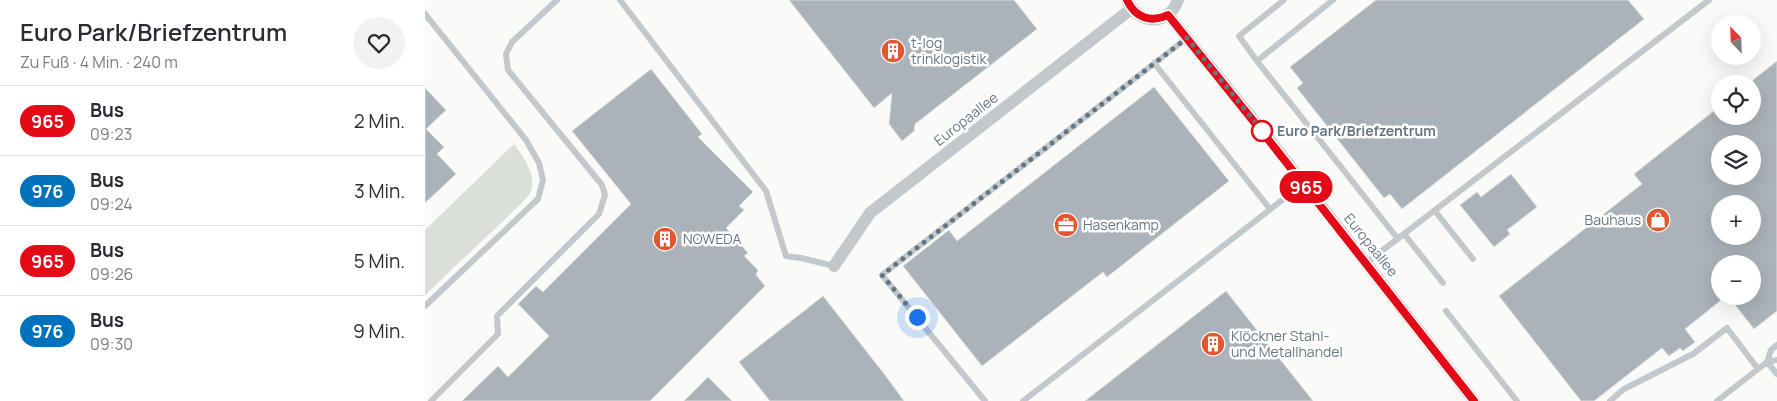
<!DOCTYPE html>
<html lang="de">
<meta charset="utf-8">
<style>
:root{--surface:#fff;--page:#f2f2f3;--text:#2b2b33;--muted:#7c7c81;--line:#e1e1e2}
body{margin:0;font-family:Manrope,sans-serif;background:var(--page);color:var(--text);height:100vh;display:flex;flex-direction:column;font-size:19px;white-space:nowrap}
*{box-sizing:border-box;margin:0}
p{font-size:16px;color:var(--muted)}
.icon{flex:none;width:28px;height:28px;fill:none;stroke:currentColor;stroke-width:2;stroke-linecap:round;stroke-linejoin:round}
.map{position:relative;flex:1;overflow:hidden}
.drawer{display:flex;flex-direction:column;background:var(--surface);width:425px}
.drawer>*{flex:none}
.badge{padding:0 10px;border-radius:16px;font-size:18px;line-height:32px}
.needle{width:32px;rotate:337deg}
.controls{position:absolute;left:1286px;top:15px;display:grid;gap:10px}
.controls a{display:grid;place-items:center;width:50px;height:50px;border-radius:50%;background:var(--surface);box-shadow:0 5px 20px #0002;font-size:25px}
.you{position:absolute;width:25px;height:25px;margin:-12px;border:4px solid #fff;border-radius:50%;background:#1a73e8;box-shadow:0 0 0 8px #1a73e833}
.map>.badge{position:absolute;translate:-50% -50%;box-shadow:0 0 0 2px #fff}
.round{display:grid;place-items:center;flex:none;width:52px;height:52px;border-radius:26px;background:var(--page)}
.head{display:flex;align-items:center;justify-content:space-between;height:85px;padding:0 20px}
h1{font-size:24px;font-weight:600;line-height:38px}
ul{padding:0;list-style:none}
li{display:flex;align-items:center;gap:15px;height:70px;padding:0 20px;border-top:1px solid var(--line)}
li div{flex:1}
li b{display:block;font-size:19px}
li em{font-style:normal}
li .badge{min-width:55px;font-weight:700;text-align:center}
main{display:flex;flex:1;min-height:0}
.map>svg:first-child{display:block}
.green{fill:#dadfd7}
.building{fill:#aab3b9;stroke:#dcdcda;fill-rule:evenodd}
.lines{fill:none;stroke-linecap:round;stroke-linejoin:round}
.service{stroke:#c3c8cc;stroke-width:6}
.minor{stroke:#c3c8cc;stroke-width:12}
.line-casing{stroke:#fff;stroke-width:11}
.line{stroke:#e30b18;stroke-width:8}
.walk{stroke:#657683;stroke-width:5;stroke-dasharray:0 9}
.stop-dot{fill:#fff;stroke:#e30b18;stroke-width:2.5}
.labels{text-anchor:middle;stroke-width:5;stroke-linejoin:round;paint-order:stroke}
.poi-label{font-size:14px;fill:#657683;stroke:#fff;text-anchor:start}
.street-label{font-size:14px;fill:#657683;stroke:#fff}
.stop-label{font-size:14px;font-weight:bold;fill:#657683;stroke:#fff;text-anchor:start}
</style>
<main>
<section class="drawer">
<div class="head"><div><h1>Euro Park/Briefzentrum</h1><p>Zu Fuß · 4 Min. · 240 m</p></div><a class="round"><svg class="icon" aria-label="heart" viewBox="0 0 24 24"><path d="M12 20l-8-8c-3-5 5-10 8-4 3-6 11-1 8 4z"/></svg></a></div>
<ul>
<li><span class="badge" style="background:#e30b18;color:#fff">965</span><div><b>Bus</b><p>09:23</p></div><em>2 Min.</em></li>
<li><span class="badge" style="background:#0072bc;color:#fff">976</span><div><b>Bus</b><p>09:24</p></div><em>3 Min.</em></li>
<li><span class="badge" style="background:#e30b18;color:#fff">965</span><div><b>Bus</b><p>09:26</p></div><em>5 Min.</em></li>
<li><span class="badge" style="background:#0072bc;color:#fff">976</span><div><b>Bus</b><p>09:30</p></div><em>9 Min.</em></li>
</ul>
</section>
<div class="map">
<svg width="1352" height="401" viewBox="0 0 1352 401">
<rect width="100%" height="100%" fill="#fafaf8"/>
<!-- green -->
<path class="green" d="M89 144C98 156 113 177 105 193 103 197 99 200 97 203L0 295V230Z"/>
<!-- building -->
<path class="building" d="M364 0H589L612 29 490 124 489 131 477 141 464 124 467 93 449 108Z
M951 0H1203L1219 19 977 209 965 194 959 198 872 88 878 83 865 67Z
M1352 61V311L1329 329 1303 296H1328V264H1295V301L1260 329 1270 342 1258 351 1255 348 1244 356 1237 348 1169 401H1156L1074 296 1217 184 1209 174 1295 106V116H1328V80ZM1295 144H1328V176H1295ZM1295 204H1328V236H1295Z
M226 69 277 134 273 137 328 192 314 206 319 210 301 228 323 253 319 256 333 270 331 275 340 286 225 401H37L73 366 83 377 124 336 93 304 111 286 118 292 206 204 147 131Z
M729 87 804 181 682 277 678 272 557 366 478 266 524 230 532 241Z
M0 88 21 110 1 129 19 147 12 154 31 174 0 203Z
M1086 174 1112 207 1082 230 1085 234 1069 247 1035 205 1052 192 1056 197Z
M801 291 888 401H660Z
M398 296 460 375 479 401H345L314 362Z
M283 377 307 401H259Z"/>
<g class="lines">
<!-- service -->
<path class="service" d="M195 0 341 191 361 256 376 258 409 266
M859 0 814 36 832 61 973 239
M0 14 101 140 114 163 118 180 113 199 0 306
M832 61 908 0
M729 63 845 209
M1010 211 1048 259
M979 234 1018 283
M941 263 1284 0
M1021 311 1092 401
M1352 345 1346 350 1342 362 1352 374
M6 401 73 334 72 316 174 214 180 195 177 185 83 70 81 54 87 42 132 0
M560 401 457 275 762 38
M598 401 878 184
M1185 401 1199 389 1268 354 1302 328 1333 369
M1292 401 1342 362 1352 360"/>
<!-- minor -->
<path class="minor" d="M702 0C713 25 743 27 753 0
M743 15 839 133 1049 401
M409 266 445 213 706 9"/>
</g>
<g class="lines">
<!-- line casing -->
<g class="line-casing">
<path id="line" d="M702 0C710 18 726 23 743 15L846 143 1049 401"/>
</g>
<!-- line -->
<use href="#line" class="line"/>
<!-- walk -->
<path class="walk" d="M492 317 457 275 762 38 839 133 837 131"/>
</g>
<!-- icons -->
<defs>
<g id="building-disc" transform="scale(1.25)"><circle r="9.5" fill="#e4572e" stroke="#fff"/><path d="M-4-6H4V6H1V3H-1V6H-4ZM-2.5-4.3h1.7v1.8h-1.7ZM.8-4.3h1.7v1.8H.8ZM-2.5-1h1.7V.8h-1.7ZM.8-1h1.7V.8H.8Z" fill="#fff"/></g>
<g id="shop-disc" transform="scale(1.25)"><circle r="9.5" fill="#e4572e" stroke="#fff"/><path d="M-5-2.5h2.3a2.7 3.5 0 0 1 5.4 0H5L5.5 6h-11ZM-1.5-2.5h3a1.5 2.3 0 0 0-3 0Z" fill="#fff"/></g>
<g id="office-disc" transform="scale(1.25)"><circle r="9.5" fill="#e4572e" stroke="#fff"/><path d="M-6-3h4V-5.5h4V-3h4V5H-6ZM-1-4.5V-3h2v-1.5ZM-6 0V1H6V0Z" fill="#fff"/></g>
</defs>
<g fill-rule="evenodd">
<use href="#building-disc" x="468" y="51"/>
<use href="#shop-disc" x="1233" y="220"/>
<use href="#office-disc" x="641" y="225"/>
<use href="#building-disc" x="240" y="239"/>
<use href="#building-disc" x="788" y="344"/>
</g>
<!-- markers -->
<circle class="stop-dot" cx="837" cy="131" r="10"/>
<g class="labels">
<!-- poi labels -->
<g class="poi-label">
<text x="486" y="48">t-log<tspan x="486" dy="16">trinklogistik</tspan></text>
<text x="1216" y="225" text-anchor="end">Bauhaus</text>
<text x="658" y="230">Hasenkamp</text>
<text x="258" y="244">NOWEDA</text>
<text x="806" y="341">Klöckner Stahl-<tspan x="806" dy="16">und Metallhandel</tspan></text>
</g>
<!-- street labels -->
<g class="street-label">
<text transform="translate(541 119) rotate(-38)" y="5">Europaallee</text>
<text transform="translate(946 245) rotate(51)" y="5">Europaallee</text>
</g>
<!-- stop labels -->
<g class="stop-label">
<text x="852" y="136">Euro Park/Briefzentrum</text>
</g>
</g>
</svg>
<div class="controls">
<a><svg class="needle" viewBox="-14 -14 28 28"><path d="M0-13l5 13h-10z" fill="#e53935"/><path d="M0 13l5-13h-10z" fill="#7c7c81"/></svg></a>
<a><svg class="icon" aria-label="locate" viewBox="0 0 24 24"><circle cx="12" cy="12" r="6"/><path d="M12 2v4M12 18v4M2 12h4M18 12h4"/></svg></a>
<a><svg class="icon" aria-label="layers" viewBox="0 0 24 24"><path d="M12 4l9 5-9 5-9-5zM3 14l9 5 9-5"/></svg></a>
<a>+</a>
<a>−</a>
</div>
<div class="you" style="left:492px;top:317px"></div>
<b class="badge" style="left:881px;top:187px;background:#e30b18;color:#fff">965</b>
</div>
</main>
